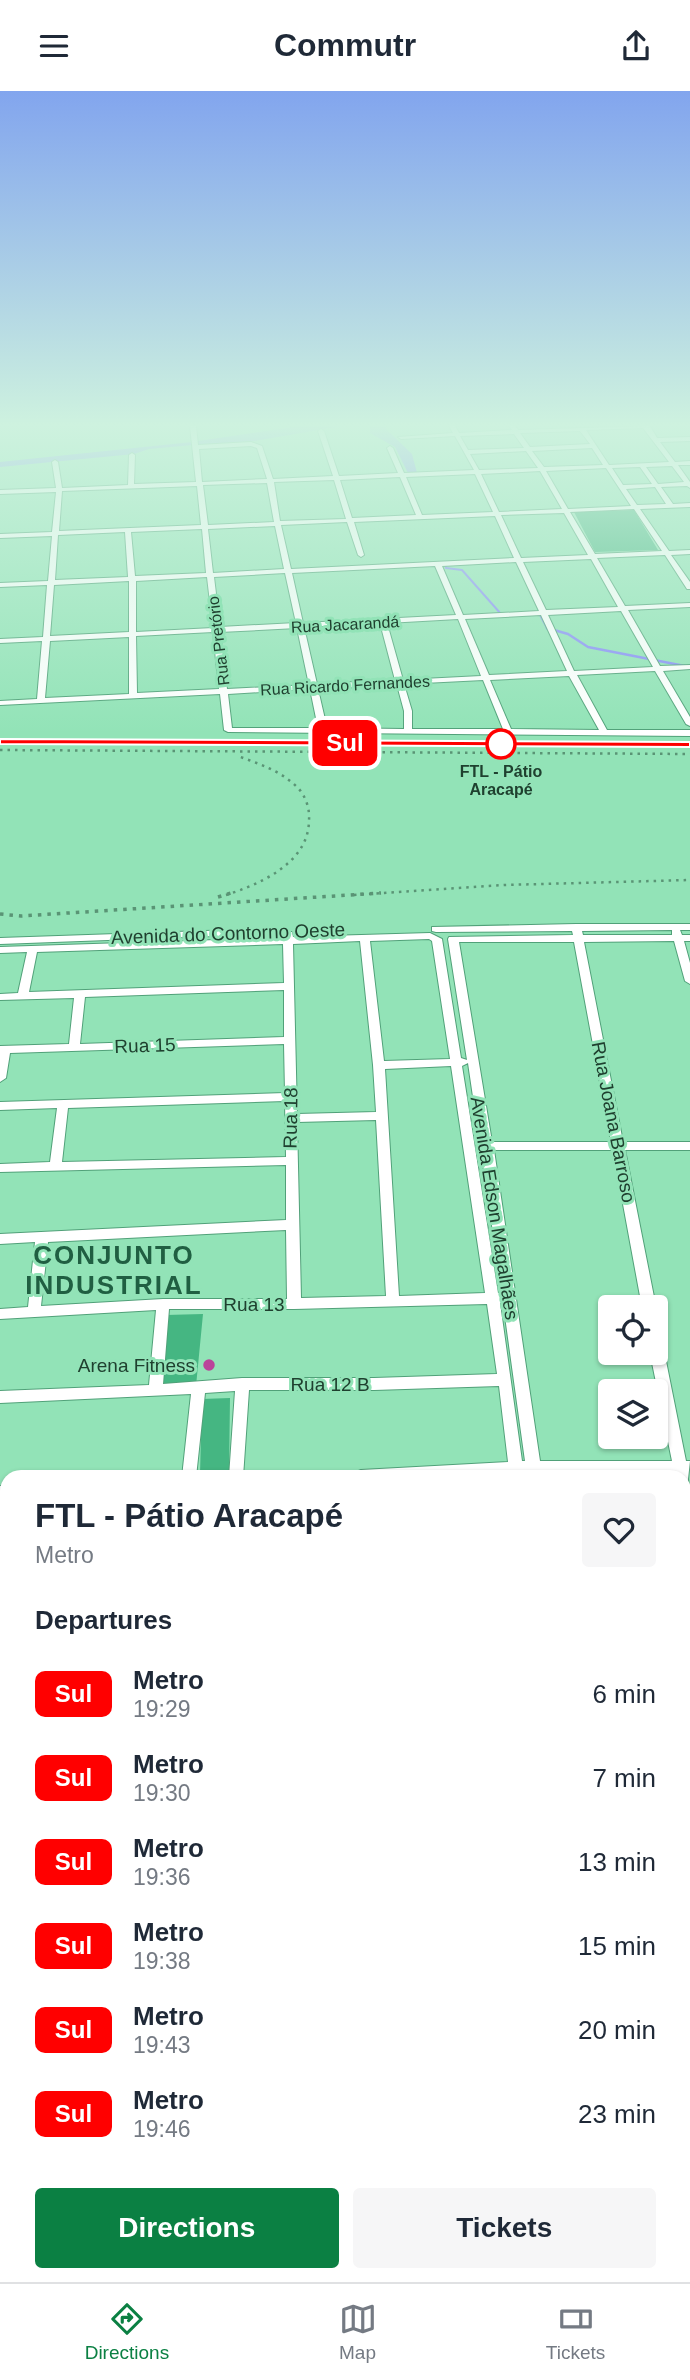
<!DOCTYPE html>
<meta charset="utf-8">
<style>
:root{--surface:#fff;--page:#f6f6f7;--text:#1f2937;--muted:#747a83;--line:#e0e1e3;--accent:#0b8043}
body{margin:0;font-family:Arial,sans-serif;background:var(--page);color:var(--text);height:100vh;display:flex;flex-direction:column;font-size:26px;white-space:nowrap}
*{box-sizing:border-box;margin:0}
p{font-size:23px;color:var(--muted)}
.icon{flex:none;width:38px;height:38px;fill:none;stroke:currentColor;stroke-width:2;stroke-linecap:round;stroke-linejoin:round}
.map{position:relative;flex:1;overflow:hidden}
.details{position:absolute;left:0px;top:1379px;width:691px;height:812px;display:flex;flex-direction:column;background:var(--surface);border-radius:21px 21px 0 0;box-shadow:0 2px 5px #0004}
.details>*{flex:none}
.badge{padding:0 14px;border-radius:10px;font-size:24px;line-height:46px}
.buttons{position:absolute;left:598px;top:1204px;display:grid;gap:14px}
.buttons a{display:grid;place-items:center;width:70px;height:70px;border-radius:7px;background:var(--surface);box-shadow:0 2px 5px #0004;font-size:35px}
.map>.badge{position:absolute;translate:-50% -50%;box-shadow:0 0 0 4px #fff}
h2{padding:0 35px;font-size:26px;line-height:63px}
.round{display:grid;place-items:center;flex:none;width:74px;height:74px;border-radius:7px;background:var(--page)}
.summary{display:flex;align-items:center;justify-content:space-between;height:119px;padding:0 35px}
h1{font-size:33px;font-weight:600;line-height:52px}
.action{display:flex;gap:14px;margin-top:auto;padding:14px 35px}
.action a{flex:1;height:80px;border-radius:7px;background:var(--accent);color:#fff;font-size:28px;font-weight:600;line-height:80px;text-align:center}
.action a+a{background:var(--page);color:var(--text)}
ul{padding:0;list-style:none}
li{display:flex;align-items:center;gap:21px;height:84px;padding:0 35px}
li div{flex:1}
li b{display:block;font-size:26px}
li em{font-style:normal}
li .badge{min-width:77px;font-weight:700;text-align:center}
header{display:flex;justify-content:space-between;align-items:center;height:91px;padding:0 35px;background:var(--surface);font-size:32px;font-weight:600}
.menu{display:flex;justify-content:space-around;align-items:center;height:98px;border-top:2px solid var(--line);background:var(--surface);font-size:19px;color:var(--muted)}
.menu a{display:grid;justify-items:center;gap:4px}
.menu .active{color:var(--accent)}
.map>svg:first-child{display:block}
.green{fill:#45b682}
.water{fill:#8a8ef8}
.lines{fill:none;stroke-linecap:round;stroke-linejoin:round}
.stream-far1{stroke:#8a8ef8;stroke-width:2}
.stream{stroke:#8a8ef8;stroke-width:2.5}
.minor-casing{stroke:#51a179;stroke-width:2}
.minor{fill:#fff;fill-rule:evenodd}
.rail-far1{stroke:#5a9475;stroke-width:2.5;stroke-dasharray:2.5 5;stroke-linecap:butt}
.rail{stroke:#5a9475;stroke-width:3.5;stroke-dasharray:3.5 6;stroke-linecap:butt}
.line{fill:#f00;stroke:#fff;stroke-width:2}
.stop-dot{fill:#fff;stroke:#f00;stroke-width:3.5}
.poi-dot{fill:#ba449a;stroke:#92e3b7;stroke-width:2.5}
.labels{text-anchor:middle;stroke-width:6;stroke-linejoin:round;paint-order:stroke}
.far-street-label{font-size:16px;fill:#1f402f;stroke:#92e3b7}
.far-stop-label{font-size:16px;font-weight:bold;fill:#1f402f;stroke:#92e3b7}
.street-label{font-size:19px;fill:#1f402f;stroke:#92e3b7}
.poi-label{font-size:19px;fill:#1f402f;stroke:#92e3b7;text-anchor:end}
.district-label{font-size:26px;font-weight:bold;letter-spacing:2px;fill:#205f42;stroke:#92e3b7}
</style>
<header><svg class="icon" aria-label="menu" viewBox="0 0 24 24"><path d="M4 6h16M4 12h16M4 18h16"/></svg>Commutr<svg class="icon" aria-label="share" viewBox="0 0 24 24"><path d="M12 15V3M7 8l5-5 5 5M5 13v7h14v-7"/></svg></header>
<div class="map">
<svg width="690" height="2191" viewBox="0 0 690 2191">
<rect width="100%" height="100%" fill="#92e3b7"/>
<!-- green -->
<path class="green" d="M634 419 658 459 595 461 574 421Z
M203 1223 196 1295 162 1296 166 1224Z
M230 1307 229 1382 200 1383 202 1308Z
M684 1699H690V2191H679L678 2184H684Z
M0 1845H7V1911L3 1948 0 1946Z
M8 2184H146V2191H5Z
M164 2184H289L299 2191H164Z"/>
<!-- water -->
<path class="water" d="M300 335H342L254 350 198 354V350Z
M370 335H386V338L412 363 417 382H408L395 356 370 342Z
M192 351 193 354 149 358 134 363 0 376V371Z
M690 1787V2138L684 2108V1792Z"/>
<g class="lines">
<!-- stream-far1 -->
<path class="stream-far1" d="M445 471 446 477 462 479 501 523
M533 524H540L548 539"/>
<!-- stream -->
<path class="stream" d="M547 537 568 543 588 556 690 576"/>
<!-- minor casing -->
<g class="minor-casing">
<path id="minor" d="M190 335H196L198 354 251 351 262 355 273 388 333 385 318 340 321 338 324 340 339 385 398 382 387 357 390 355 393 357 404 382 474 379 455 345 401 348 398 346 453 342 449 335H455L459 342 512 339 509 335H515L518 339 650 335 657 347 690 346V350L660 351 675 371 690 370V374H678L690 391V397L687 395 661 396 673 413 690 412V416L640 418 669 460 690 459V463L671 464 690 491V498H687L665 464 597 467 625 515 690 512V516L628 519 660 575 690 574V578L663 580 690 626V635L686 633 655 580 577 584 607 639H690V645L228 641 224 639 220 603 0 614V610L37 608 42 550 0 552V548L43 546 47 494 0 496V492L48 490 52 445 0 447V443L52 441 56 401 0 403V399L56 397 52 371 55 369 58 371 62 397 128 394 129 364 132 362 135 364 134 393 196 391ZM643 337 669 371 609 374 586 339ZM580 340 590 353 530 356 520 342ZM514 343 524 357 468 359 460 345ZM251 355 257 357 267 388 202 391 199 358ZM592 357 603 374 544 376 532 360ZM526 360 538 377 479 379 470 363ZM672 375 684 391 658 393 646 376ZM640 376 652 393 623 394 612 377ZM606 377 631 415 568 418 546 380ZM540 380 562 418 499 421 481 383ZM475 383 493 421 422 424 406 386ZM400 386 416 424 352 427 340 389ZM334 389 346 428 280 430 274 391ZM267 392 274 431 208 434 203 394ZM197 395 201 434 59 440 62 400ZM655 396 666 413 637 414 626 398ZM634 418 662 460 595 463 570 421ZM564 422 588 464 521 467 501 424ZM495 425 514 467 291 478 281 434 347 431 358 464 361 466 364 464 354 431ZM275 435 284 478 213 482 208 438ZM202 438 206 482 135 485 131 441ZM125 441 128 486 55 489 58 444ZM591 468 618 516 546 519 523 471ZM516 471 539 520 463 524 442 475ZM435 475 456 524 303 532 292 482ZM285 482 296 532 220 536 214 486ZM207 486 213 537 136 541V490ZM129 490V541L50 545 54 494ZM621 520 653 576 574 580 548 524ZM541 524 567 580 489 584 465 528ZM458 528 481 585 403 589 387 532ZM380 532 395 589 317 593 304 536ZM297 537 309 594 227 598 220 541ZM213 541 219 598 137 602 136 545ZM129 546V603L45 607 50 550ZM569 585 599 639 511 638 490 589ZM483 589 503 638H412V620L404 593ZM397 594 404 620V638L327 637 318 598ZM310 598 318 637H232L228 603Z
M576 833H690V839H680L682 844H690V850H684L690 872V893L685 890 674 850 584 851 623 1051H690V1059H625L656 1216H642L613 1059H494L540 1370H672L650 1262H656V1249L661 1251 663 1255 686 1370H690L688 1388 690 1418 684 1415V1386H675L674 1384 354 1386 356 1381 361 1379 508 1371 499 1295 374 1299H249L243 1386H229L235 1300 205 1302 196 1386H182L191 1303 0 1312V1300L149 1294 156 1219 0 1228V1218L28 1216 35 1151 0 1153V1143L286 1129V1074L0 1081V1073L50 1071 57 1017 0 1019V1011L285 1002 284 953 10 962 6 987 0 991V955L69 953 74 907 0 909V903L18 902 27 861 0 862V856L283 847 284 841H292L293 846 430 842 442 848 461 967 467 969 448 848 449 846 573 844 572 840 436 841 432 840V836ZM672 839V844H583L582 840ZM429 848 432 850 450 968 384 970 370 850ZM360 850 373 974 376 1021 297 1023 293 853ZM459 851H574L611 1051H492ZM283 853 284 892 29 901 37 861ZM284 899V946L80 953 85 906ZM468 972 502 1202H498L462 975ZM451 975 485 1202 399 1205 385 978ZM285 1010 286 1066 62 1071 68 1017ZM376 1029 386 1205 301 1207 297 1031ZM286 1139 287 1208H163L41 1215 48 1151ZM503 1211 525 1370H522L500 1212ZM487 1213 497 1283 374 1287H242L163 1293 169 1218H294Z
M267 838 272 841 271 843 0 853V847Z
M0 1395H7V1409H0Z
M684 1681H690V1699H684Z
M0 1829H7V1847H0Z
M0 1956 7 1959V1981L0 1978Z
M142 2184H164V2191H142Z
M311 2184H342L345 2191H314Z
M465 2184H487V2191H465Z
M623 2184H645L646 2191H624Z
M649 2184H671L672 2191H650Z"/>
</g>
<!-- minor -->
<use href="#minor" class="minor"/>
<!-- rail-far1 -->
<path class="rail-far1" d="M0 659 690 663
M226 804C260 793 309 772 309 729 310 717 305 703 296 695 279 679 259 673 238 665
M354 804 504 794 690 789"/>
<!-- rail -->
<path class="rail" d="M218 806 231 802
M0 823 21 825 381 802"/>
</g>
<!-- sky -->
<linearGradient id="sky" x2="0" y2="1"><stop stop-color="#82a5ee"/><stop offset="0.52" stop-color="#cef2df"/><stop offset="1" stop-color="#cef2df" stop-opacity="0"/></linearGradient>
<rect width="690" height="642" fill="url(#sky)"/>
<!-- line -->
<path class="line" d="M0 648 690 651V656L0 653Z"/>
<!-- markers -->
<circle class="stop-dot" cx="501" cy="653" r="14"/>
<circle class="poi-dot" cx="209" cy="1274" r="7"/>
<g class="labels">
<!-- far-street labels -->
<g class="far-street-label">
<text transform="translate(345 533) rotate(-3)" y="6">Rua Jacarandá</text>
<text transform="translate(218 550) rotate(-97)" y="6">Rua Pretório</text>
<text transform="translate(345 594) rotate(-3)" y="6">Rua Ricardo Fernandes</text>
</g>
<!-- far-stop labels -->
<g class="far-stop-label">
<text x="501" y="686">FTL - Pátio<tspan x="501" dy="18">Aracapé</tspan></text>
</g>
<!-- street labels -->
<g class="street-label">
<text transform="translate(228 842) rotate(-2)" y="7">Avenida do Contorno Oeste</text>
<text transform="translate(145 954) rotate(-2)" y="7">Rua 15</text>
<text transform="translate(290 1027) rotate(-89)" y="7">Rua 18</text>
<text transform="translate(614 1031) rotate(79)" y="7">Rua Joana Barroso</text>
<text transform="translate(495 1117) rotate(81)" y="7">Avenida Edson Magalhães</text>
<text x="254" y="1220">Rua 13</text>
<text x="330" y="1300">Rua 12 B</text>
</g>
<!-- poi labels -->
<g class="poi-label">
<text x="195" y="1281">Arena Fitness</text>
</g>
<!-- district labels -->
<g class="district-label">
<text x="114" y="1173">CONJUNTO<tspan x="114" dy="30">INDUSTRIAL</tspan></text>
</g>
</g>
</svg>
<div class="buttons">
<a><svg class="icon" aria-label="locate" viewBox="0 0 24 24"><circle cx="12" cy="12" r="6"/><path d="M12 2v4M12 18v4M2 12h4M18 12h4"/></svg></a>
<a><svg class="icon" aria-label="layers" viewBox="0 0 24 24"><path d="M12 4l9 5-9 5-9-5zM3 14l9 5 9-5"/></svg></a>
</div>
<b class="badge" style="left:345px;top:652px;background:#f00;color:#fff">Sul</b>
<section class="details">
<div class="summary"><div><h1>FTL - Pátio Aracapé</h1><p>Metro</p></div><a class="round"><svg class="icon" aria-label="heart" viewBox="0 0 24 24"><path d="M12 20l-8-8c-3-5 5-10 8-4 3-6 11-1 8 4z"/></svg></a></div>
<h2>Departures</h2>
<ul>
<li><span class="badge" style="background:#f00;color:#fff">Sul</span><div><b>Metro</b><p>19:29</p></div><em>6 min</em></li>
<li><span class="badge" style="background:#f00;color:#fff">Sul</span><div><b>Metro</b><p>19:30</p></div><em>7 min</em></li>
<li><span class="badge" style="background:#f00;color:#fff">Sul</span><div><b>Metro</b><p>19:36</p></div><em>13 min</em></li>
<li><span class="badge" style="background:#f00;color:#fff">Sul</span><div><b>Metro</b><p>19:38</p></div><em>15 min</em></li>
<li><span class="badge" style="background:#f00;color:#fff">Sul</span><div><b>Metro</b><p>19:43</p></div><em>20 min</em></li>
<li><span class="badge" style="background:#f00;color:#fff">Sul</span><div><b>Metro</b><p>19:46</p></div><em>23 min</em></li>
</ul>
<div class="action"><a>Directions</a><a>Tickets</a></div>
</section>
</div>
<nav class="menu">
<a class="active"><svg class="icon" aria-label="directions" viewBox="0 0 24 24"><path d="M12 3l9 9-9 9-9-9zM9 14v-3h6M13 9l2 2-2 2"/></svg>Directions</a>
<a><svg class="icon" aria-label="map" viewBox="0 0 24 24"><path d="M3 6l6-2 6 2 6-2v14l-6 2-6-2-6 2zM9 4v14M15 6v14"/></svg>Map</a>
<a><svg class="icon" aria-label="tickets" viewBox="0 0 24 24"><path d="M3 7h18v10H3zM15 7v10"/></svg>Tickets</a>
</nav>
